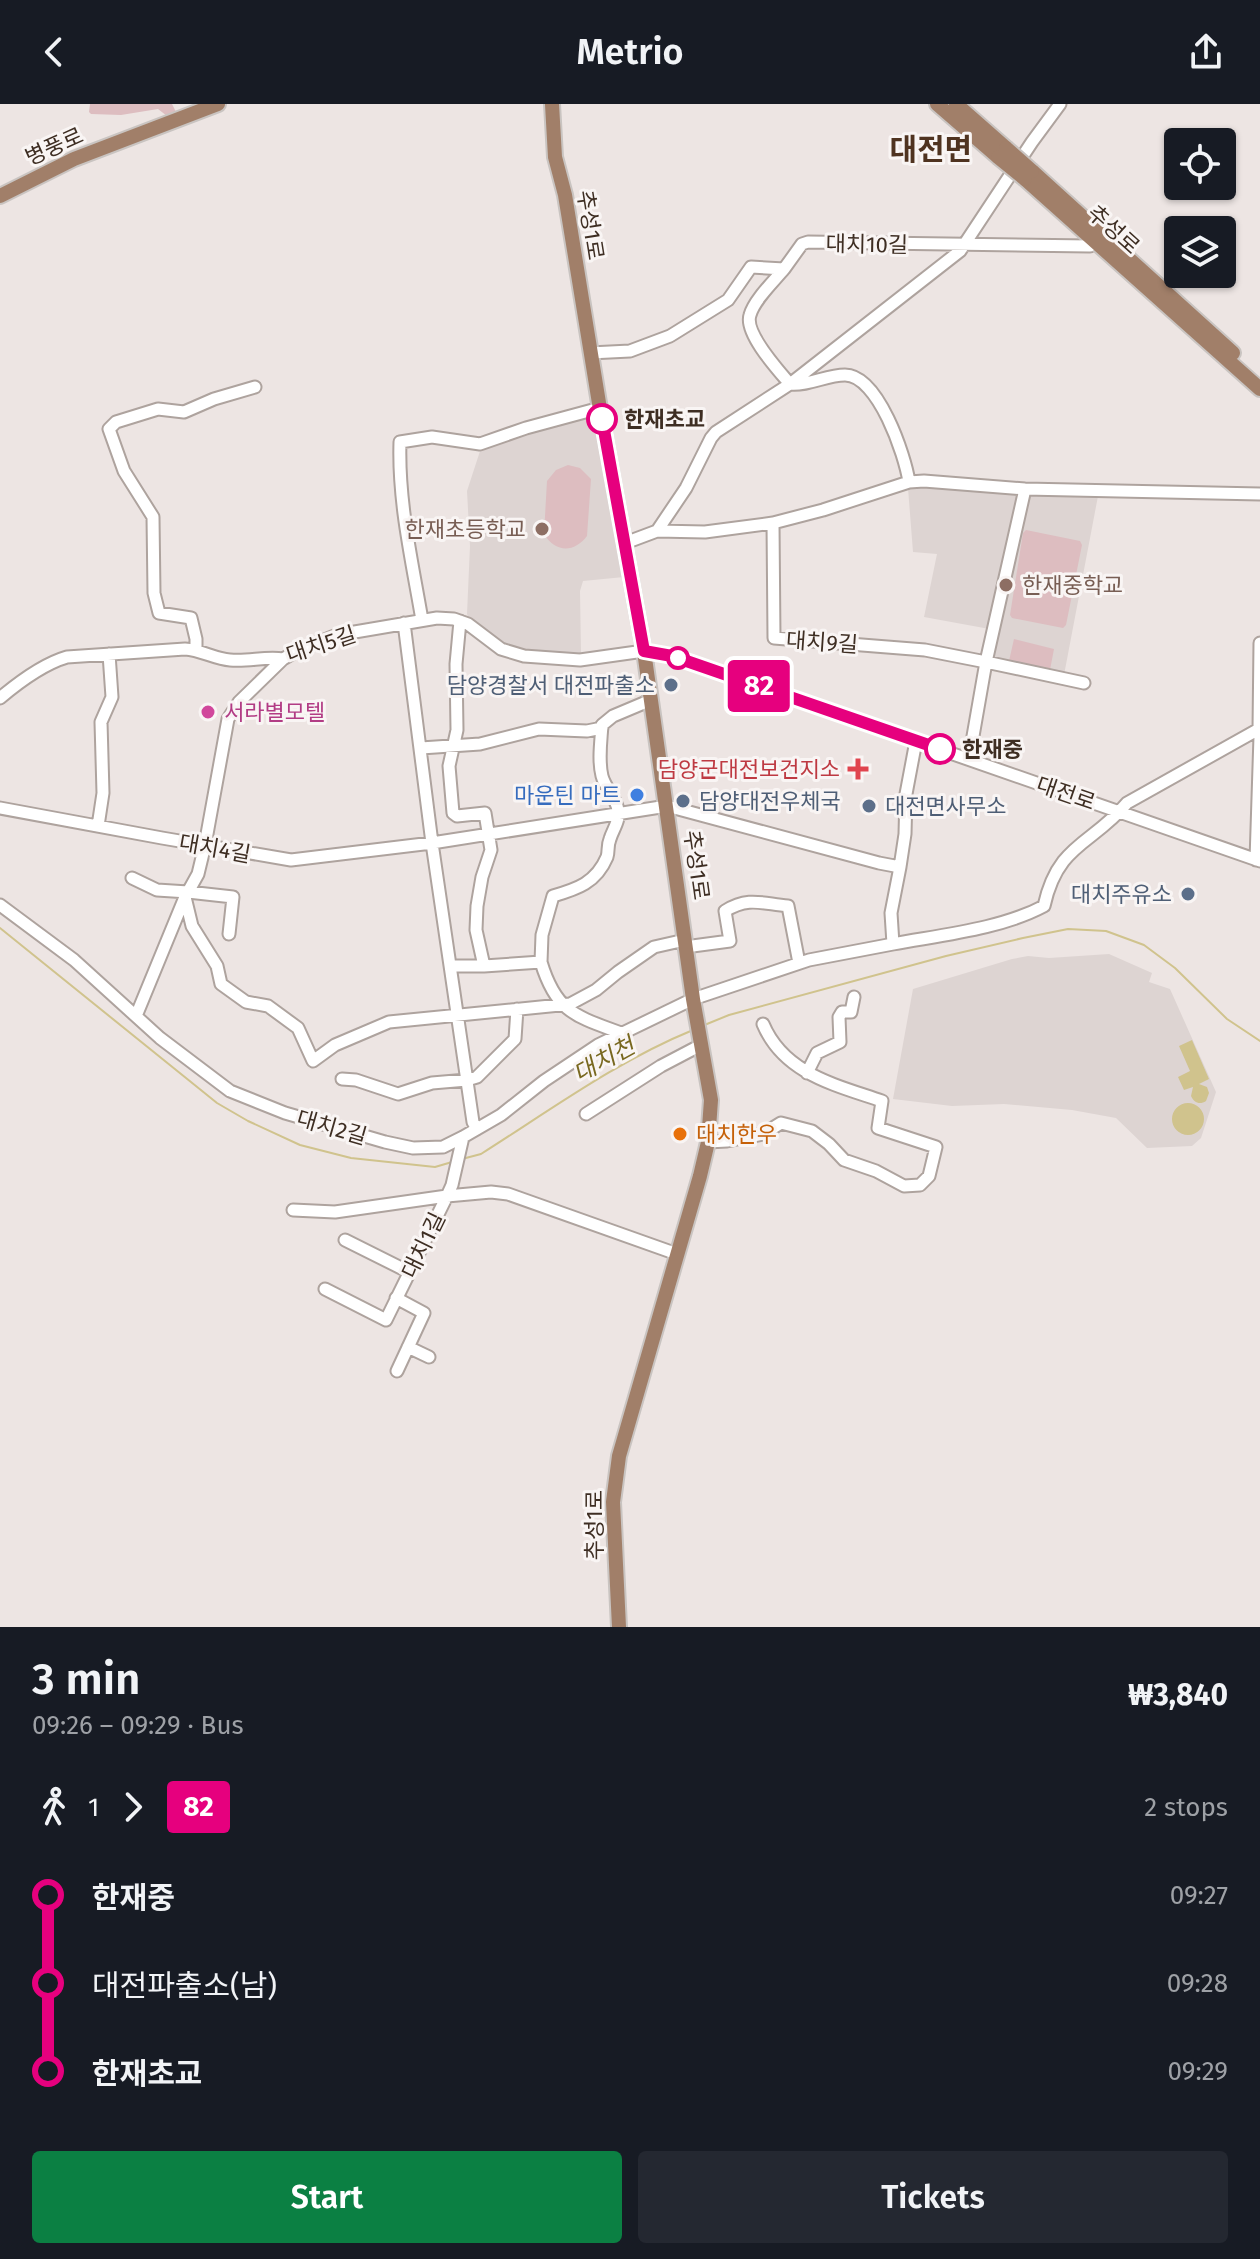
<!DOCTYPE html>
<meta charset="utf-8">
<style>
:root{--surface:#171b24;--page:#242831;--text:#f1f3f6;--muted:#9ea1a6;--accent:#0b8043}
body{margin:0;font-family:"Fira Sans","Noto Sans KR",sans-serif;background:var(--page);color:var(--text);height:100vh;display:flex;flex-direction:column;font-size:30px;white-space:nowrap}
*{box-sizing:border-box;margin:0}
p{font-size:26px;color:var(--muted)}
.icon{flex:none;width:44px;height:44px;fill:none;stroke:currentColor;stroke-width:2;stroke-linecap:round;stroke-linejoin:round}
.map{position:relative;height:1523px;overflow:hidden}
.sheet{display:flex;flex-direction:column;background:var(--surface);flex:1}
.sheet>*{flex:none}
.badge{padding:0 16px;border-radius:6px;font-size:28px;line-height:52px}
.fabs{position:absolute;left:1164px;top:24px;display:grid;gap:16px}
.fabs a{display:grid;place-items:center;width:72px;height:72px;border-radius:8px;background:var(--surface);box-shadow:0 2px 6px #0004;font-size:40px}
.map>.badge{position:absolute;translate:-50% -50%;box-shadow:0 0 0 4px #fff}
.legs{display:flex;align-items:center;gap:12px;height:88px;padding:0 32px;font-size:26px}
.legs p{margin-inline-start:auto}
.summary{display:flex;align-items:center;justify-content:space-between;height:136px;padding:0 32px}
h1{font-size:44px;font-weight:600;line-height:60px}
.button{display:flex;gap:16px;margin-top:auto;padding:16px 32px}
.button a{flex:1;height:92px;border-radius:8px;background:var(--accent);color:#fff;font-size:32px;font-weight:600;line-height:92px;text-align:center}
.button a+a{background:var(--page);color:var(--text)}
ul{padding:0 32px;list-style:none}
li{display:flex;align-items:center;gap:28px;height:88px;font-size:30px}
li i{display:grid;place-items:center;width:12px;height:100%;margin:0 10px;background:currentColor}
li i::after{content:'';width:20px;height:20px;margin:-10px;border:6px solid;border-radius:50%;background:var(--surface)}
li p{margin-inline-start:auto}
li:first-child i{background:linear-gradient(#0000 50%,currentColor 0)}
li:last-child i{background:linear-gradient(currentColor 50%,#0000 0)}
header{display:flex;justify-content:space-between;align-items:center;height:104px;padding:0 32px;background:var(--surface);font-size:36px;font-weight:600}
.map>svg:first-child{display:block}
.built{fill:#ddd4d2}
.green{fill:#ddbdc0}
.water{fill:#d0c38d}
.lines{fill:none;stroke-linecap:round;stroke-linejoin:round}
.stream{stroke:#d0c38d;stroke-width:2}
.minor-casing{stroke:#aea39e;stroke-width:15}
.major-casing{stroke:#c9c4c1;stroke-width:18}
.minor{stroke:#fff;stroke-width:11}
.major{stroke:#a17f69;stroke-width:14}
.major-bridge-casing{stroke:#c9c4c1;stroke-width:18;stroke-linecap:butt}
.major-bridge{stroke:#a17f69;stroke-width:14}
.line-1-casing{stroke:#fff;stroke-width:18}
.line-1{stroke:#e6007e;stroke-width:12}
.stop-1-dot{fill:#fff;stroke:#e6007e;stroke-width:4}
.education-dot{fill:#8d6e63;stroke:#f9f5f4;stroke-width:3}
.service-dot{fill:#5c6f8a;stroke:#f9f5f4;stroke-width:3}
.hotel-dot{fill:#d1479c;stroke:#f9f5f4;stroke-width:3}
.health-dot{fill:#e0444e;stroke:#f9f5f4;stroke-width:3}
.shop-dot{fill:#3f7fe0;stroke:#f9f5f4;stroke-width:3}
.food-dot{fill:#e8710a;stroke:#f9f5f4;stroke-width:3}
.labels{text-anchor:middle;stroke-width:6;stroke-linejoin:round;paint-order:stroke}
.street-label{font-size:22px;fill:#3e2e23;stroke:#f9f5f4}
.stop-label{font-size:22px;font-weight:bold;fill:#3e2e23;stroke:#f9f5f4;text-anchor:start}
.education-label{font-size:22px;fill:#785e54;stroke:#f9f5f4;text-anchor:end}
.service-label{font-size:22px;fill:#4e5e75;stroke:#f9f5f4;text-anchor:end}
.hotel-label{font-size:22px;fill:#b23c85;stroke:#f9f5f4;text-anchor:start}
.health-label{font-size:22px;fill:#be3a42;stroke:#f9f5f4;text-anchor:end}
.shop-label{font-size:22px;fill:#366cbe;stroke:#f9f5f4;text-anchor:end}
.food-label{font-size:22px;fill:#c56008;stroke:#f9f5f4;text-anchor:start}
.water-label{font-size:24px;font-style:italic;fill:#78681f;stroke:#f9f5f4}
.district-label{font-size:30px;font-weight:bold;fill:#4f3320;stroke:#f9f5f4}
</style>
<header><svg class="icon" aria-label="back" viewBox="0 0 24 24"><path d="M15 5l-7 7 7 7"/></svg>Metrio<svg class="icon" aria-label="share" viewBox="0 0 24 24"><path d="M12 15V3M7 8l5-5 5 5M5 13v7h14v-7"/></svg></header>
<div class="map">
<svg width="1260" height="1523" viewBox="0 0 1260 1523">
<rect width="100%" height="100%" fill="#ede5e3"/>
<!-- built -->
<path class="built" d="M596 308 624 473 583 477 580 487 581 550 565 551 539 549 505 541 469 515 467 510 470 442 467 387 482 341Z
M923 382 1098 392 1064 571 989 555 995 526 924 513 937 450 913 448 908 384Z
M1109 850 1152 869 1149 878 1170 885 1216 988 1201 1034 1192 1042 1147 1044 1116 1014 1072 1006 1004 1000 952 1002 893 995 913 885 1012 855 1028 852 1049 854Z"/>
<!-- green -->
<path class="green" d="M90 0H172L176 8 167 12 158 5 121 11 91 10 89 8Z
M568 361 580 364 591 375 587 432C574 449 556 449 544 430L547 377 556 366Z
M1026 426 1080 437 1082 441 1066 521 1063 524 1012 514 1010 511 1023 429Z
M1014 535 1054 545 1050 566 1009 557Z"/>
<!-- water -->
<path class="water" d="M1192 936 1209 975 1199 980 1207 983 1209 989 1206 997C1200 1001 1194 999 1191 992L1193 983 1184 986 1178 973 1190 967 1179 942Z
M1172 1015a16 16 0 1 1 32 0a16 16 0 1 1-32 0Z"/>
<g class="lines">
<!-- stream -->
<path class="stream" d="M0 824 217 999 248 1017 300 1041 351 1054 435 1063 452 1058
M702 922 729 911 946 852 1023 834 1068 825 1106 827 1144 841 1175 864 1227 915 1260 937
M462 1055 481 1050C549 1007 617 957 693 926"/>
<!-- minor casing -->
<g class="minor-casing">
<path id="minor" d="M590 249 630 247 670 232 728 196 751 163 784 165 802 140 808 138 1090 142
M909 378 924 377 1025 385 1260 390
M1025 385 986 558 1084 579
M773 419 823 406 909 378C905 351 878 271 845 271 826 271 809 282 790 280 778 266 744 229 750 211 754 196 774 177 784 165
M657 427 686 384 711 334 716 328 790 280 960 147 1032 38 1060 0
M625 439 657 427 705 428 773 419 774 534 925 546 986 558 969 655
M422 516C412 457 398 398 400 338L432 333 480 340 526 324 600 304
M460 517 456 560 457 626 449 662 453 709 457 712 485 709 491 746 482 773 477 802 476 826 484 862
M404 519 432 739 473 1018 477 1025
M196 546V535L191 514 159 509 154 489 153 413 124 367 109 325 116 318 158 305 184 308 214 295 255 283
M0 594C19 578 43 560 67 553L185 545C201 546 215 555 230 556 248 558 266 552 283 555L295 548 337 531 437 514 454 515 468 520 501 545 524 552 580 556 644 547 672 552 1260 757
M421 644 480 640 539 625 587 627 602 624
M0 704 162 734 291 756 432 739 667 702 879 759 900 763 891 809 893 840C941 831 1001 825 1044 802 1058 739 1092 741 1127 699L1259 625 1260 539
M98 722 103 689 101 618 112 593 109 550
M1256 756 1260 632
M900 763 905 730 906 690 916 637
M132 774 157 786 188 788 185 793 192 822 217 862 221 880 246 898 268 902 298 924 313 957 335 941 389 918 570 900 596 886 618 868 654 843 685 836
M0 801 74 856 160 934 230 987 285 1009 385 1038 413 1044 443 1043 463 1033 501 1011 544 977 598 941 693 895 809 856 893 840
M229 830 233 793 188 788 198 770 205 741 228 615 239 598 283 555
M685 843 730 837 725 807C749 792 763 800 788 802L799 859
M541 858 542 831 553 792C577 785 596 779 607 753 609 747 607 742 610 735 613 725 620 717 618 706 616 693 605 684 602 672 598 656 601 637 602 621L613 612 651 596
M450 862H484L541 858C556 908 575 912 621 929
M136 912 185 793
M807 969 817 949 840 938 839 913 842 908H851L854 893
M342 975 356 976 398 990 432 979 467 976 477 973 515 935 517 905
M586 1010 661 962 701 941
M708 1038 727 1037 763 1030 781 1019 812 1027 829 1040 844 1056 876 1067 904 1082 920 1081 929 1072 936 1043 878 1024 882 997C836 981 784 970 763 920
M293 1106 335 1108 447 1092 452 1081 463 1033
M345 1136 409 1168
M325 1185 386 1216 447 1092 491 1088 508 1090 677 1150
M396 1194 424 1209 397 1267
M408 1243 429 1253"/>
</g>
<!-- major casing -->
<g class="major-casing">
<path id="major" d="M552 0 555 53 565 91 599 299 644 547 693 895 711 996 708 1038 700 1072 619 1352 613 1398 619 1523
M937 0 998 53
M956 0 1006 44
M1032 67 1233 249
M1025 75 1260 285
M0 92 74 55 218 0"/>
</g>
<!-- minor -->
<use href="#minor" class="minor"/>
<!-- major -->
<use href="#major" class="major"/>
<!-- major-bridge casing -->
<g class="major-bridge-casing">
<path id="major-bridge" d="M1006 44 1032 67
M998 53 1025 75"/>
</g>
<!-- major-bridge -->
<use href="#major-bridge" class="major-bridge"/>
</g>
<g class="lines">
<!-- line-1 casing -->
<g class="line-1-casing">
<path id="line-1" d="M602 315 644 547 672 552 940 645"/>
</g>
<!-- line-1 -->
<use href="#line-1" class="line-1"/>
</g>
<!-- markers -->
<g class="stop-1-dot">
<circle cx="602" cy="315" r="14"/>
<circle cx="678" cy="554" r="10"/>
<circle cx="940" cy="645" r="14"/>
</g>
<g class="education-dot">
<circle cx="542" cy="425" r="8"/>
<circle cx="1006" cy="481" r="8"/>
</g>
<g class="service-dot">
<circle cx="671" cy="581" r="8"/>
<circle cx="683" cy="697" r="8"/>
<circle cx="869" cy="702" r="8"/>
<circle cx="1188" cy="790" r="8"/>
</g>
<circle class="hotel-dot" cx="208" cy="608" r="8"/>
<path class="health-dot" d="M854 653h8v8h8v8h-8v8h-8v-8h-8v-8h8z"/>
<circle class="shop-dot" cx="637" cy="691" r="8"/>
<circle class="food-dot" cx="680" cy="1030" r="8"/>
<g class="labels">
<!-- street labels -->
<g class="street-label">
<text transform="translate(54 42) rotate(-24)" y="8">병풍로</text>
<text transform="translate(591 121) rotate(81)" y="8">추성1로</text>
<text transform="translate(1114 125) rotate(42)" y="8">추성로</text>
<text transform="translate(867 140) rotate(1)" y="8">대치10길</text>
<text transform="translate(822 538) rotate(4)" y="8">대치9길</text>
<text transform="translate(321 540) rotate(-18)" y="8">대치5길</text>
<text transform="translate(1066 689) rotate(19)" y="8">대전로</text>
<text transform="translate(215 744) rotate(10)" y="8">대치4길</text>
<text transform="translate(697 761) rotate(82)" y="8">추성1로</text>
<text transform="translate(332 1023) rotate(16)" y="8">대치2길</text>
<text transform="translate(423 1141) rotate(-64)" y="8">대치1길</text>
<text transform="translate(594 1421) rotate(-90)" y="8">추성1로</text>
</g>
<!-- stop labels -->
<g class="stop-label">
<text x="624" y="323">한재초교</text>
<text x="962" y="653">한재중</text>
</g>
<!-- education labels -->
<g class="education-label">
<text x="526" y="433">한재초등학교</text>
<text x="1022" y="489" text-anchor="start">한재중학교</text>
</g>
<!-- service labels -->
<g class="service-label">
<text x="655" y="589">담양경찰서 대전파출소</text>
<text x="699" y="705" text-anchor="start">담양대전우체국</text>
<text x="885" y="710" text-anchor="start">대전면사무소</text>
<text x="1172" y="798">대치주유소</text>
</g>
<!-- hotel labels -->
<g class="hotel-label">
<text x="224" y="616">서라별모텔</text>
</g>
<!-- health labels -->
<g class="health-label">
<text x="840" y="673">담양군대전보건지소</text>
</g>
<!-- shop labels -->
<g class="shop-label">
<text x="621" y="699">마운틴 마트</text>
</g>
<!-- food labels -->
<g class="food-label">
<text x="696" y="1038">대치한우</text>
</g>
<!-- water labels -->
<g class="water-label">
<text transform="translate(604 956) rotate(-29)" y="8">대치천</text>
</g>
<!-- district labels -->
<g class="district-label">
<text x="931" y="56">대전면</text>
</g>
</g>
</svg>
<div class="fabs">
<a><svg class="icon" aria-label="locate" viewBox="0 0 24 24"><circle cx="12" cy="12" r="6"/><path d="M12 2v4M12 18v4M2 12h4M18 12h4"/></svg></a>
<a><svg class="icon" aria-label="layers" viewBox="0 0 24 24"><path d="M12 4l9 5-9 5-9-5zM3 14l9 5 9-5"/></svg></a>
</div>
<b class="badge" style="left:759px;top:582px;background:#e6007e;color:#fff">82</b>
</div>
<section class="sheet">
<div class="summary"><div><h1>3 min</h1><p>09:26 – 09:29 · Bus</p></div><b>₩3,840</b></div>
<div class="legs"><svg class="icon" aria-label="walk" viewBox="0 0 24 24"><circle cx="13" cy="4" r="2"/><path d="M13 8l-2 6 4 7M11 14l-3 7M7 12l3-4h3l4 4"/></svg>1<svg class="icon" aria-label="forward" viewBox="0 0 24 24"><path d="M9 5l7 7-7 7"/></svg><b class="badge" style="background:#e6007e;color:#fff">82</b><p>2 stops</p></div>
<ul>
<li><i style="color:#e6007e"></i><b>한재중</b><p>09:27</p></li>
<li><i style="color:#e6007e"></i><span>대전파출소(남)</span><p>09:28</p></li>
<li><i style="color:#e6007e"></i><b>한재초교</b><p>09:29</p></li>
</ul>
<div class="button"><a>Start</a><a>Tickets</a></div>
</section>
